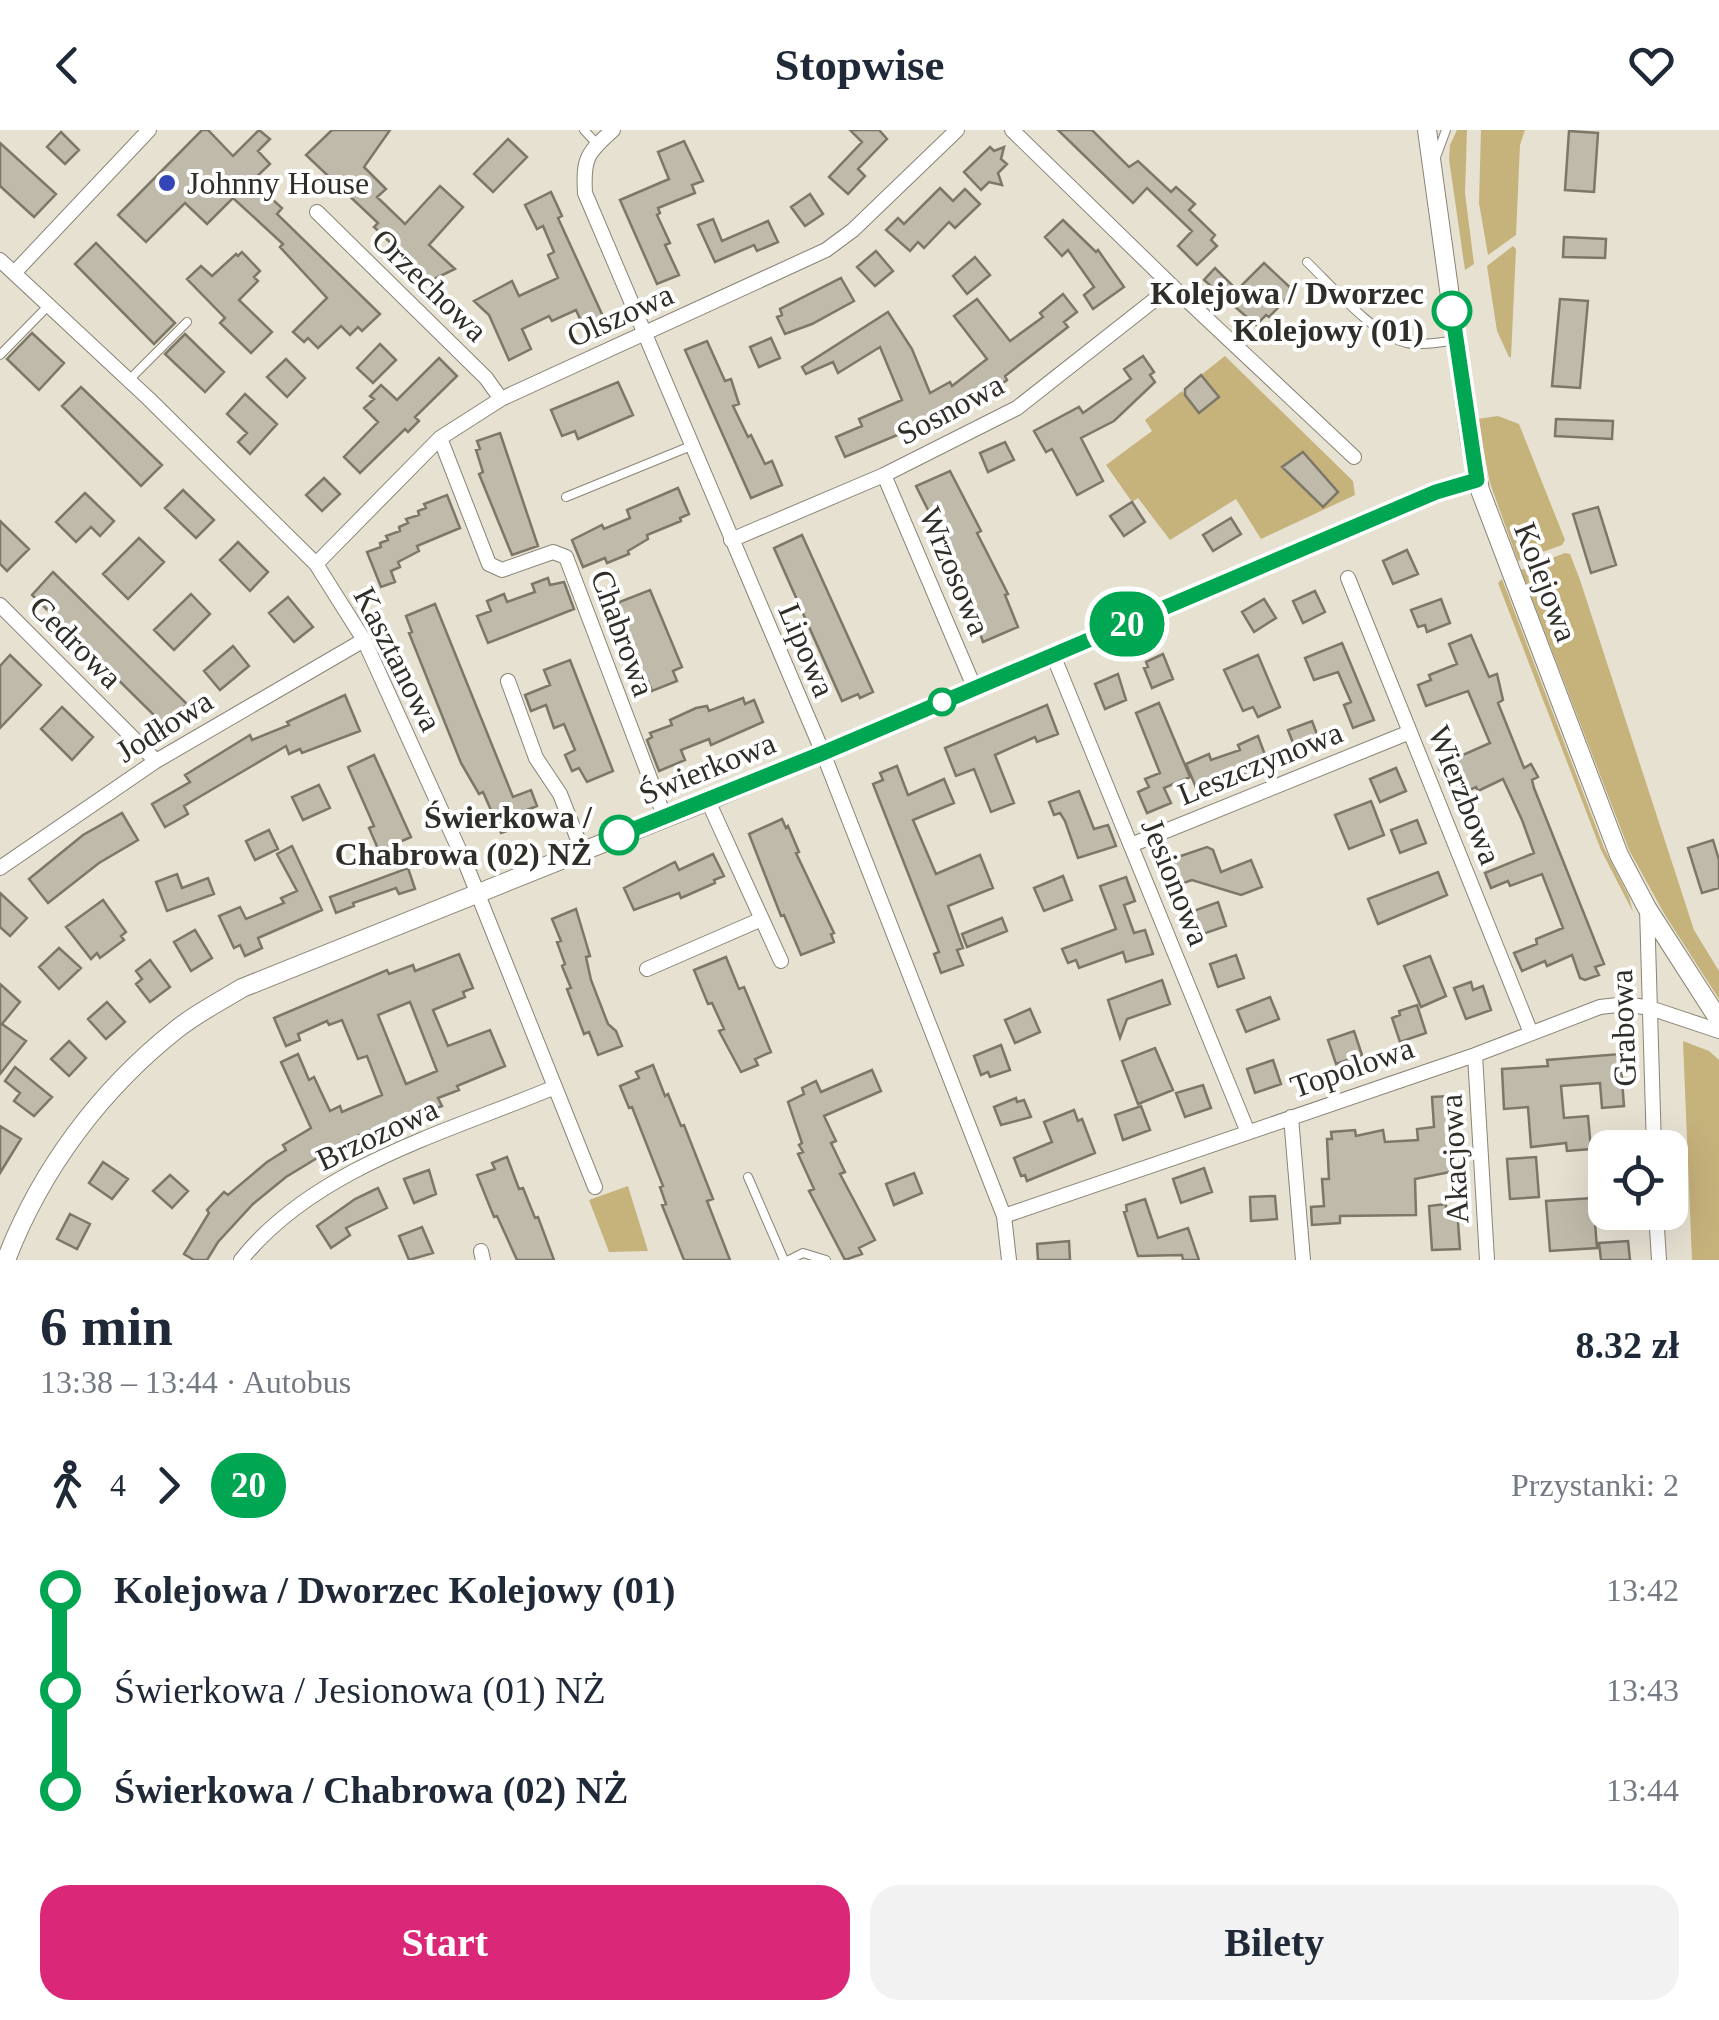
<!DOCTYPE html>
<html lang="pl">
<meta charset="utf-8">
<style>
:root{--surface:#fff;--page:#f2f2f3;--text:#1f2937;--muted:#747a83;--accent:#db2777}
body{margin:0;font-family:Georgia,serif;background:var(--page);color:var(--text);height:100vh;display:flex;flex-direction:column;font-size:38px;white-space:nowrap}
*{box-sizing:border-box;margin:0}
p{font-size:32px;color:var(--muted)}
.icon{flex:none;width:55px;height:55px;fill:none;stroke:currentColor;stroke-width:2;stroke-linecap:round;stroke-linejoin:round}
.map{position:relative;height:1130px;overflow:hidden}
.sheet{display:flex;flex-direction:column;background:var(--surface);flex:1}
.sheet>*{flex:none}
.badge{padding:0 20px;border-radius:32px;font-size:35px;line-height:65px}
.fabs{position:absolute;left:1588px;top:1000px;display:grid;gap:20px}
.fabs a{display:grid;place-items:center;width:100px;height:100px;border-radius:20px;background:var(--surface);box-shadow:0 10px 40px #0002;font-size:50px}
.map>.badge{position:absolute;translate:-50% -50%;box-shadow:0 0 0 5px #fff}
.legs{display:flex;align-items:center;gap:15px;height:110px;padding:0 40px;font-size:32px}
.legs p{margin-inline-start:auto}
.overview{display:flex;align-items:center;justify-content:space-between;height:170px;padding:0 40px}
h1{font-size:55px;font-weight:600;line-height:75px}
.primary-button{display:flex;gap:20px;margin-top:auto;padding:20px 40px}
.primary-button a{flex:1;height:115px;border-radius:30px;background:var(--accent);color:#fff;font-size:40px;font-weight:600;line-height:115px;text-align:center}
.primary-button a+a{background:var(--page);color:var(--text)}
ul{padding:0 40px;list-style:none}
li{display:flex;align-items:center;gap:35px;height:100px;font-size:38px}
li i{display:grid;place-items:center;width:15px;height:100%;margin:0 12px;background:currentColor}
li i::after{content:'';width:25px;height:25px;margin:-12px;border:8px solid;border-radius:50%;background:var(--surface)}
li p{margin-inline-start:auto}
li:first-child i{background:linear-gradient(#0000 50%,currentColor 0)}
li:last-child i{background:linear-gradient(currentColor 50%,#0000 0)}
header{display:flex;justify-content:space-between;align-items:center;height:130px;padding:0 40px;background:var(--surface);font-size:45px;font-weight:600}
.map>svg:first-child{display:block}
.green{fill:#c6b27b}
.building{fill:#c0baab;stroke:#7c7769;stroke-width:2.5;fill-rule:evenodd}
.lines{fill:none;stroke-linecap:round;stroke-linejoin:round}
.service-casing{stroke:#898476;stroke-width:10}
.minor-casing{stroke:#898476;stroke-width:16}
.tertiary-casing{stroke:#898476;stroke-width:20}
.service{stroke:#fff;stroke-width:8}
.minor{stroke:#fff;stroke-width:14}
.tertiary{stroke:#fff;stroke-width:18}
.line-1-casing{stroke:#fff;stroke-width:22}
.line-1{stroke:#00a651;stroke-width:15}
.poi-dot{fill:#3345b7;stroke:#fff;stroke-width:4}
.stop-1-dot{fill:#fff;stroke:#00a651;stroke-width:5}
.labels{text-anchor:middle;stroke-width:8;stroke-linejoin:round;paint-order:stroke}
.poi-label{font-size:32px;fill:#302e28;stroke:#fff;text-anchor:start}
.street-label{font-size:32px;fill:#302e28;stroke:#fff}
.stop-label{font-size:32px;font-weight:bold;fill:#302e28;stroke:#fff;text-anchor:end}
</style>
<header><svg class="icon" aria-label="back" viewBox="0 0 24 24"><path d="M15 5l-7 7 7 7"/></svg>Stopwise<svg class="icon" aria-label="heart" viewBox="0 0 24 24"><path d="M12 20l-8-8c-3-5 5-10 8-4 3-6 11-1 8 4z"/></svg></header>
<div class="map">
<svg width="1719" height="1130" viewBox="0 0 1719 1130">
<rect width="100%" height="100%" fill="#e6e1d1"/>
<!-- green -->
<path class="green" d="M1457 0H1467L1465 63 1474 134 1465 140 1449 29 1450 15Z
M1481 0H1525L1520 15 1516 105 1488 125 1479 73Z
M1513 116 1516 119 1511 227H1509L1497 201 1487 136Z
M1225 226 1353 351 1355 365 1261 409 1236 369 1170 410 1138 368 1132 372 1106 335 1152 301 1145 290 1182 261 1199 283 1219 268 1201 245Z
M1498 286 1519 294 1565 410 1562 415 1518 431 1490 353 1477 289Z
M1565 423 1570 424 1580 450 1694 800 1719 841V869L1665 785 1629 720 1521 440Z
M1502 449 1604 718 1629 767 1633 782 1601 720 1498 453Z
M1683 911 1709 921 1719 930V1130H1692Z
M628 1056 648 1121 609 1122 589 1070Z"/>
<!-- building -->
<path class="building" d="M202 0H208L233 26 259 0 270 9 258 21 270 34 252 51 282 78 277 84 380 184 362 201 358 197 350 205 341 196 318 218 308 208 304 212 293 202 327 168 280 117 283 114 233 68 207 94 185 73 146 112 118 85Z
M332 0H390L364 37 386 59 377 67 405 94 440 56 463 77 429 115 455 139 430 151 374 97 378 93 306 25Z
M850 0H879L887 9 858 39 865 46 848 64 829 47 862 12Z
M1058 0H1092L1129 37 1138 31 1171 62 1176 57 1195 74 1189 80 1215 105 1211 110 1217 116 1197 135 1178 116 1192 101 1147 58 1133 73Z
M1569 1 1598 3 1594 62 1565 60Z
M61 2 79 20 65 34 47 17Z
M508 9 527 27 493 62 474 44Z
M684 11 703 51 692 55 695 63 658 78 660 83 657 85 670 113 665 115 679 145 657 154 620 70 669 49 658 22Z
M0 13 56 64 34 87 0 56Z
M990 17 994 21 1004 17 1001 29 1007 34 998 43 1002 55 989 52 981 60 964 42Z
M940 58 953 71 965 59 980 74 955 98 949 92 924 118 918 112 910 121 886 100 898 88 904 94Z
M551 62 562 86 558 88 606 193 586 202 576 180 552 191 549 186 522 199 531 219 509 230 489 185 474 171 512 151 519 166 558 148 548 125 554 122 543 96 537 99 525 75Z
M810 64 823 84 805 96 791 77Z
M713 89 722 111 768 91 778 112 757 121 754 115 715 132 698 95Z
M1063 90 1096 122 1098 120 1124 157 1093 179 1084 165 1094 157 1068 120 1062 126 1045 107Z
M1564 107 1606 109 1605 128 1563 127Z
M96 113 175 193 154 214 75 134Z
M876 121 893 141 875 156 857 137Z
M242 122 260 141 254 147 258 151 239 170 272 202 251 223 220 193 225 188 187 149 201 136 212 146 236 124 238 126Z
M975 127 990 145 967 164 953 146Z
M1264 133 1294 161 1269 187 1266 185 1256 195 1204 150 1215 138 1237 160Z
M841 148 854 171 812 194 785 204 777 187 782 185 780 179Z
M1063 164 1077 182 1064 192 1068 197 1005 246 1007 250 996 258 993 254 914 298 845 327 836 307 862 296 859 289 902 270 880 217 838 243 833 232 806 244 802 237 888 182 912 219 930 263 950 252 952 256 987 229 954 186 977 169 1010 211 1043 187 1040 183Z
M1560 169 1588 171 1580 258 1552 256Z
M32 203 64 233 39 260 7 229Z
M185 204 224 242 205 262 165 224Z
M771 208 780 228 759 237 750 217Z
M707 211 725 251 731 249 739 274 733 276 748 307 751 305 765 334 772 331 782 355 751 368 685 220Z
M380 214 396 230 373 253 357 238Z
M1143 226 1154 242 1150 245 1155 252 1114 291 1081 308 1103 351 1077 365 1052 319 1046 322 1034 301 1079 277 1083 283 1131 249 1124 239Z
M439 228 457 246 415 287 419 291 408 302 405 299 360 343 344 327 378 292 364 278 374 269 370 266 381 255 397 270Z
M286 229 305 248 287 267 267 247Z
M1201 245 1219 267 1199 283 1185 265V259Z
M618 252 633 285 578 309 575 301 562 306 551 280Z
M81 257 162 335 141 356 62 276Z
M245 264 277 294 250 324 238 312 247 303 227 284Z
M1556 289 1613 291 1612 309 1555 306Z
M500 303 538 416 512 425 479 344 483 342 476 320 480 319 477 311Z
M1005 312 1014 330 988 342 980 323Z
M1303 322 1338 362 1323 377 1282 337Z
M950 341 981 401 977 403 1008 464 1005 465 1018 497 983 512 966 464 943 418 946 416 916 356Z
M324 348 340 364 322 381 306 365Z
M678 358 689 384 680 388 681 391 647 405 648 409 628 421 629 424 607 433 605 428 583 437 572 410 602 395 604 399 630 388 627 380Z
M183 360 214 390 196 408 165 378Z
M85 363 114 391 100 406 91 397 76 412 56 392Z
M447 365 460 398 417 416 419 421 398 432 400 437 391 441 395 452 381 457 367 422 381 417 380 413 388 410 386 406 400 401 399 397 408 393 406 389 419 385 418 381 426 378 424 374Z
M1132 372 1145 392 1124 406 1110 386Z
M1598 377 1616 435 1591 443 1573 384Z
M1231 388 1241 404 1213 421 1203 405Z
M0 391 29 419 7 441 0 434Z
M802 405 873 562 860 568 858 564 842 571 774 418Z
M139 408 164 432 128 469 103 444Z
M238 412 268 442 250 461 220 430Z
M1407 420 1418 444 1393 454 1383 431Z
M53 442 187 574 165 596 32 465Z
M548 448 550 455 564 452 574 479 488 513 477 486 491 481 487 471 504 464 507 472 535 462 532 454Z
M650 460 682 537 673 541 677 551 652 561 648 551 644 552 617 473Z
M1315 461 1325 482 1303 493 1293 471Z
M191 464 210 484 174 520 154 500Z
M288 467 313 497 294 512 269 483Z
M1264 469 1276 488 1254 502 1242 482Z
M1441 469 1450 493 1427 502 1425 495 1418 497 1411 480Z
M435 474 513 667 531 660 537 676 514 685 518 697 501 703 483 662 479 664 461 633 409 503 412 502 406 486Z
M1471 505 1489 547 1497 544 1503 570 1498 573 1524 638 1531 634 1538 647 1532 650 1534 658 1604 834 1595 837 1599 845 1585 850 1580 848 1572 825 1547 836 1545 831 1522 841 1514 823 1537 814 1536 809 1563 798 1542 744 1510 756 1508 751 1491 758 1485 743 1534 723 1522 690 1503 649 1478 661 1476 657 1462 664 1455 650 1446 654 1438 636 1490 613 1468 561 1426 576 1418 555 1431 550 1429 545 1457 534 1449 514Z
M1342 513 1374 590 1353 598 1344 575 1351 572 1338 542 1314 550 1305 528Z
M233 516 249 536 220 560 204 541Z
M1163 524 1173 549 1152 558 1144 538 1148 537 1146 532Z
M10 525 41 555 0 598V536Z
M1258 525 1280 577 1258 587 1253 577 1243 581 1224 540Z
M570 530 613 641 587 652 579 638 572 641 565 625 575 620 564 594 554 598 546 575 531 581 525 565 550 555 544 540Z
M1118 544 1126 570 1105 579 1095 554Z
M345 565 360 601 302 623 300 619 289 624 286 616 184 676 188 684 165 697 152 674 190 652 185 645 250 605 252 610 289 595 287 592Z
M743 568 745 574 754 570 763 592 711 615 709 609 681 620 685 630 659 641 647 610 652 607 650 603 672 595 670 590 696 578 707 576 709 581Z
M1159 573 1190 647 1164 658 1171 673 1147 683 1138 662 1149 657 1145 649 1160 643 1136 583Z
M1047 575 1058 604 1037 612 1035 607 995 625 1014 673 991 682 974 639 956 646 945 618Z
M62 577 93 607 72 630 41 599Z
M1312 591 1320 612 1296 621 1288 600Z
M1258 606 1268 633 1198 662 1186 634 1209 624 1211 630 1240 620 1238 615Z
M374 625 411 707 379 721 369 698 374 696 348 637Z
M897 636 908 665 944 649 954 673 913 690 936 744 980 725 993 758 948 776 963 818 957 820 963 835 941 843 934 824 939 822 873 654 883 650 880 643Z
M1396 638 1406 661 1380 672 1370 649Z
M319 655 330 678 303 690 292 667Z
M1079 661 1094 699 1108 695 1116 716 1078 728 1065 691 1060 683 1054 685 1049 672Z
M1371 671 1384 705 1349 719 1335 685Z
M122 683 138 710 99 733 48 773 29 749 83 705Z
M782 689 786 698 788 696 799 722 796 723 834 803 831 804 834 812 801 825 784 785 781 786 749 704Z
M1417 690 1426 713 1400 723 1391 700Z
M269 700 278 719 255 730 246 711Z
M1713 710 1719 730V758L1702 763 1688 718Z
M292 716 322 780 258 808 262 818 245 826 240 815 234 818 219 786 240 777 246 789 284 773 281 768 297 761 277 724Z
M1207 717 1213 720 1221 742 1251 730 1262 757 1241 765 1192 750 1172 757 1165 735 1174 732 1172 729Z
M713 724 724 746 714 750 715 753 681 768 679 763 634 780 624 758 675 732 679 740Z
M408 738 415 759 399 764 396 758 353 773 354 776 336 783 330 767Z
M1438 742 1447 765 1378 794 1368 769Z
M177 744 182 758 208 748 214 764 167 781 156 752Z
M1063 746 1072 770 1044 781 1034 758Z
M1126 747 1135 771 1124 775 1134 803 1145 800 1153 824 1126 832 1123 822 1079 838 1076 830 1068 833 1062 819 1116 799 1100 756Z
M0 763 27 788 10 806 0 797Z
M103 770 126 802 121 806 124 810 100 828 97 823 91 829 66 797Z
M1218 772 1226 796 1200 805 1191 782Z
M576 779 590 826 586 827 591 850 608 894 616 901 622 916 598 925 589 902 584 904 567 859 571 858 562 836 565 834 557 812 561 811 552 789Z
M1002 788 1007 801 967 817 962 804Z
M195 800 212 828 191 841 174 812Z
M59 818 81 838 59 859 39 837Z
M459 824 473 858 463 862 465 867 433 880 448 916 490 900 505 936 457 956 459 960 438 968 442 976 429 981 427 977 355 1007 357 1013 335 1024 332 1019 286 1047 253 1074 218 1112 207 1130H194L184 1124 209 1083 207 1080 224 1062 228 1065 267 1032 286 1020 283 1015 311 998 281 932 298 924 309 950 314 947 330 981 340 976 342 982 382 965 367 926 358 929 342 890 329 895 327 891 298 904 300 910 286 916 274 888 387 840 389 844 413 835 415 841ZM410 872 437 941 406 954 378 885Z
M1236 825 1244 848 1218 857 1210 834Z
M1430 826 1446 866 1421 877 1404 836Z
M726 827 739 859 744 857 771 922 755 929 758 935 741 942 719 901 724 899 712 873 708 874 694 840Z
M150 830 170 857 150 872 136 854 142 849 136 841Z
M1162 850 1170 874 1127 889 1120 908 1108 870Z
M1471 852 1473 860 1483 856 1491 880 1466 889 1454 858Z
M0 854 20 872 2 894 26 911 0 944Z
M1270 867 1279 889 1246 902 1237 880Z
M107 872 125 892 106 909 88 889Z
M1417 875 1426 903 1400 912 1392 888 1400 885 1399 881Z
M1030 879 1040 902 1015 913 1005 890Z
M1354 901 1362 925 1336 934 1328 910Z
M69 911 86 928 69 946 51 929Z
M1001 915 1010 940 990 947 988 942 981 945 974 926Z
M1155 918 1173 960 1138 974 1122 931Z
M1620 924 1624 976 1602 978 1600 953 1561 956 1564 988 1588 986 1591 1019 1567 1021 1566 1013 1531 1017 1528 977 1504 979 1502 939 1548 936 1547 930Z
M1273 930 1281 954 1255 963 1247 939Z
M653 935 665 966 668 964 681 996 684 995 713 1069 707 1071 730 1130H684L662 1075 666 1074 660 1057 663 1056 632 977 629 978 620 956 639 948 636 942Z
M15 937 52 967 34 986 14 971 20 963 5 951Z
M872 940 881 961 824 986 836 1011 831 1013 845 1042 840 1044 875 1110 859 1118 862 1124 845 1130 809 1061 814 1059 798 1024 803 1022 799 1015 802 1013 788 972 804 964 802 958 816 951 821 962Z
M1203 955 1211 978 1185 987 1176 963Z
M1450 966 1455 1041 1415 1049 1416 1085 1340 1086V1093L1312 1095 1311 1077 1324 1076 1322 1049H1329L1327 1009H1332L1331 1002 1355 1000 1356 1006 1383 1000 1385 1012 1418 1010 1417 999 1434 997 1432 967Z
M1016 968 1017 972 1024 970 1031 987 1001 995 994 977Z
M1141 976 1150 1000 1123 1010 1115 985Z
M1074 980 1078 991 1082 989 1095 1023 1027 1051 1025 1045 1021 1046 1014 1028 1052 1012 1044 992Z
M0 996 21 1009 0 1043Z
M507 1027 519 1059 523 1058 535 1088 538 1087 554 1130H517L497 1086 494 1087 477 1045 495 1039 492 1033Z
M1536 1027 1539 1067 1510 1069 1507 1029Z
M103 1032 128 1049 112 1069 89 1053Z
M1204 1038 1212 1062 1181 1073 1173 1049Z
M429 1040 436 1064 414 1073 404 1049Z
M914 1043 922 1063 894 1075 886 1054Z
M170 1045 188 1061 172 1078 153 1061Z
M378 1058 387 1078 346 1098 350 1105 331 1118 317 1096 355 1069Z
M1275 1066 1277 1089 1251 1091 1250 1067Z
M1593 1068 1597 1118 1550 1121 1546 1071Z
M1145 1069 1158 1108 1188 1098 1199 1130H1183L1182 1125 1138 1126 1124 1082 1127 1081 1126 1075Z
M1446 1074V1079H1457L1460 1119 1432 1120 1429 1076Z
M70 1084 90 1094 77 1119 57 1109Z
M422 1097 433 1123 409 1130 399 1106Z
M1069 1111 1070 1130H1038L1037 1114Z
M1628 1111 1630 1130H1601L1599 1113Z"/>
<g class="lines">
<!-- service casing -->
<g class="service-casing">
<path id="service" d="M584 0 597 14
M1436 27 1446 0
M1307 132C1332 156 1374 206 1407 213 1422 216 1441 212 1456 210
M0 225 49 175
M129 250 187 192
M566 367 691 316
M748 1047 784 1130
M789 1130 803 1123 826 1130"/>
</g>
<!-- minor casing -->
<g class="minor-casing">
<path id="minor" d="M613 0C587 23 583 28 585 63L823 623 1004 1086 1009 1130
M1012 0 1172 156 1354 327
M317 82 486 248 501 269
M0 130 149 269 316 434 364 510 467 737 595 1057
M15 142 149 0
M440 308 489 434 502 440 553 422 566 427 665 688
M884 345 975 559
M731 410 884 345 1017 278 1172 156
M316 434 440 308 501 269 826 120 853 100 957 0
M1348 448 1531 903
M0 475 156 631
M1053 525 1247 1000
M508 551 536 628 560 664 582 720
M708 671 781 831
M1131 715 1410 602
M0 738 156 631 364 510
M1647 778 1654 1018
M647 839 762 789
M1475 925 1487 1130
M1291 987 1303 1130
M1656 1082 1659 1130
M1004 1086 1475 925 1600 877 1626 874 1650 878 1719 901
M481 1121 483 1130
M241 1130C315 1037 448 1002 555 957"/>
</g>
<!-- tertiary casing -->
<g class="tertiary-casing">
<path id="tertiary" d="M1427 0 1470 311 1480 360 1619 725 1647 778 1719 890
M6 1130C41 1039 101 959 177 899 197 883 221 871 242 858L708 671 1436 362 1477 350"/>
</g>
<!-- service -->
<use href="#service" class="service"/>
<!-- minor -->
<use href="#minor" class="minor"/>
<!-- tertiary -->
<use href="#tertiary" class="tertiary"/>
</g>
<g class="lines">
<!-- line-1 casing -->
<g class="line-1-casing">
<path id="line-1" d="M619 705 823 623 1436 362 1477 350 1452 181"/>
</g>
<!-- line-1 -->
<use href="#line-1" class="line-1"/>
</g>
<!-- markers -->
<circle class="poi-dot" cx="167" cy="53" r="10"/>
<g class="stop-1-dot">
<circle cx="1452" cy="181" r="18"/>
<circle cx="942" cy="572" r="12"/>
<circle cx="619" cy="705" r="18"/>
</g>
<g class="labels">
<!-- poi labels -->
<g class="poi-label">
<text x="187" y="64">Johnny House</text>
</g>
<!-- street labels -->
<g class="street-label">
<text transform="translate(430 155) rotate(44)" y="11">Orzechowa</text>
<text transform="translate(620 185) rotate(-24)" y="11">Olszowa</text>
<text transform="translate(950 279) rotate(-28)" y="11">Sosnowa</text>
<text transform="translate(955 441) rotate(67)" y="11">Wrzosowa</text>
<text transform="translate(1546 452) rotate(69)" y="11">Kolejowa</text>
<text transform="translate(623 503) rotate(70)" y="11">Chabrowa</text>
<text transform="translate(76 512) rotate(45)" y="11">Cedrowa</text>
<text transform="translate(807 520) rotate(67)" y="11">Lipowa</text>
<text transform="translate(398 529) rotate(63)" y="11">Kasztanowa</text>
<text transform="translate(164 596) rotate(-32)" y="11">Jodłowa</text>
<text transform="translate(1260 633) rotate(-22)" y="11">Leszczynowa</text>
<text transform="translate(707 638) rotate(-22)" y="11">Świerkowa</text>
<text transform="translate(1465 665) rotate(68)" y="11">Wierzbowa</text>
<text transform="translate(1176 752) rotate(68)" y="11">Jesionowa</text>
<text transform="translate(1623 898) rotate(-92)" y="11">Grabowa</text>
<text transform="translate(1352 937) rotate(-19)" y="11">Topolowa</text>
<text transform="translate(377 1004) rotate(-25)" y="11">Brzozowa</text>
<text transform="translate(1454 1029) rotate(-93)" y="11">Akacjowa</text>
</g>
<!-- stop labels -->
<g class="stop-label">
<text x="1424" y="174">Kolejowa / Dworzec<tspan x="1424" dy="37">Kolejowy (01)</tspan></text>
<text x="592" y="698">Świerkowa /<tspan x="592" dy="37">Chabrowa (02) NŻ</tspan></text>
</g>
</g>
</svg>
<div class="fabs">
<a><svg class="icon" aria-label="locate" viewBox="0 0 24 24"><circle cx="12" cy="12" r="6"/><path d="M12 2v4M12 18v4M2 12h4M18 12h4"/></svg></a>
</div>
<b class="badge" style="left:1127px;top:494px;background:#00a651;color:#fff">20</b>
</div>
<section class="sheet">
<div class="overview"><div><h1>6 min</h1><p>13:38 – 13:44 · Autobus</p></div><b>8.32 zł</b></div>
<div class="legs"><svg class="icon" aria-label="walk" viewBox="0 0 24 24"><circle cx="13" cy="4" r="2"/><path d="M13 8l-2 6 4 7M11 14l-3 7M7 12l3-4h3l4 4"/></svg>4<svg class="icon" aria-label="forward" viewBox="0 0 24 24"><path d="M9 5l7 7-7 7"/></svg><b class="badge" style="background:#00a651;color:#fff">20</b><p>Przystanki: 2</p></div>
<ul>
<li><i style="color:#00a651"></i><b>Kolejowa / Dworzec Kolejowy (01)</b><p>13:42</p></li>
<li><i style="color:#00a651"></i><span>Świerkowa / Jesionowa (01) NŻ</span><p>13:43</p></li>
<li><i style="color:#00a651"></i><b>Świerkowa / Chabrowa (02) NŻ</b><p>13:44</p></li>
</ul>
<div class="primary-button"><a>Start</a><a>Bilety</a></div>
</section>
